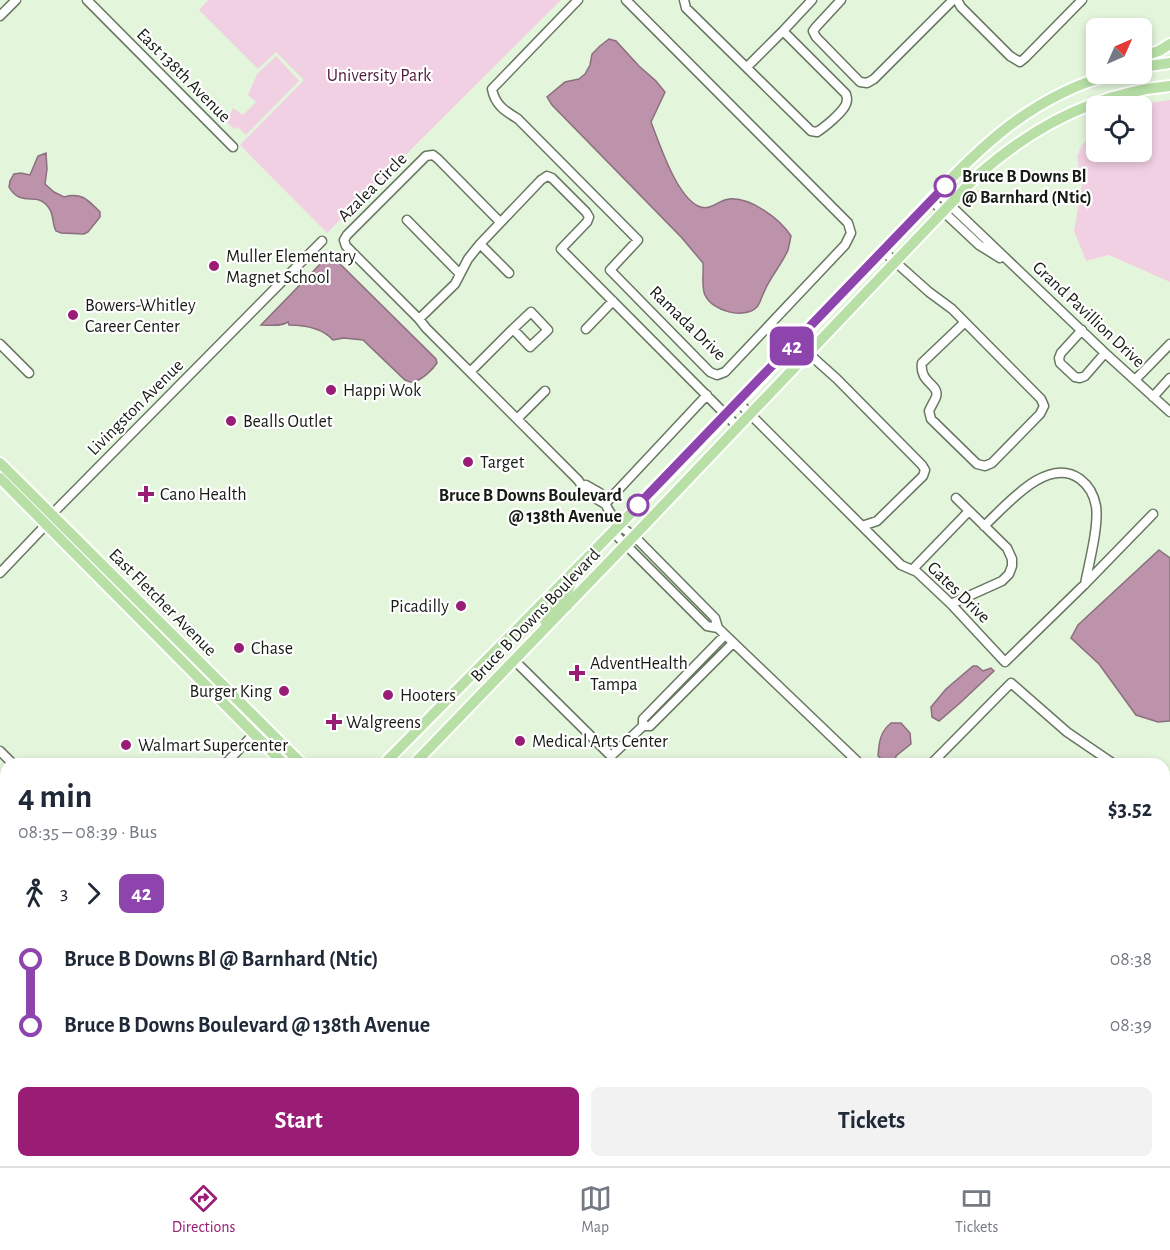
<!DOCTYPE html>
<meta charset="utf-8">
<style>
:root{--surface:#fff;--page:#f2f2f3;--text:#1f2937;--muted:#747a83;--line:#e0e1e3;--accent:#991c75}
body{margin:0;font-family:"Alegreya Sans",sans-serif;background:var(--page);color:var(--text);height:100vh;display:flex;flex-direction:column;font-size:22px;white-space:nowrap}
*{box-sizing:border-box;margin:0}
p{font-size:20px;color:var(--muted)}
.icon{flex:none;width:33px;height:33px;fill:none;stroke:currentColor;stroke-width:2;stroke-linecap:round;stroke-linejoin:round}
.map{position:relative;flex:1;overflow:hidden}
.drawer{position:absolute;left:0px;top:758px;width:1170px;height:410px;display:flex;flex-direction:column;background:var(--surface);border-radius:18px 18px 0 0;box-shadow:0 3px 9px #0003}
.drawer>*{flex:none}
.badge{padding:0 12px;border-radius:9px;font-size:21px;line-height:39px}
.needle{width:39px;rotate:45deg}
.tools{position:absolute;left:1086px;top:18px;display:grid;gap:12px}
.tools a{display:grid;place-items:center;width:66px;height:66px;border-radius:9px;background:var(--surface);box-shadow:0 3px 9px #0003;font-size:30px}
.map>.badge{position:absolute;translate:-50% -50%;box-shadow:0 0 0 3px #fff}
.legs{display:flex;align-items:center;gap:9px;height:66px;padding:0 18px;font-size:20px}
.legs p{margin-inline-start:auto}
.headline{display:flex;align-items:center;justify-content:space-between;height:102px;padding:0 18px}
h1{font-size:33px;font-weight:700;line-height:45px}
.button{display:flex;gap:12px;margin-top:auto;padding:12px 18px}
.button a{flex:1;height:69px;border-radius:9px;background:var(--accent);color:#fff;font-size:24px;font-weight:700;line-height:69px;text-align:center}
.button a+a{background:var(--page);color:var(--text)}
ul{padding:0 18px;list-style:none}
li{display:flex;align-items:center;gap:21px;height:66px;font-size:22px}
li i{display:grid;place-items:center;width:9px;height:100%;margin:0 8px;background:currentColor}
li i::after{content:'';width:15px;height:15px;margin:-8px;border:4px solid;border-radius:50%;background:var(--surface)}
li p{margin-inline-start:auto}
li:first-child i{background:linear-gradient(#0000 50%,currentColor 0)}
li:last-child i{background:linear-gradient(currentColor 50%,#0000 0)}
.dock{display:flex;justify-content:space-around;align-items:center;height:84px;border-top:2px solid var(--line);background:var(--surface);font-size:16px;color:var(--muted)}
.dock a{display:grid;justify-items:center;gap:3px}
.dock .current{color:var(--accent)}
.map>svg:first-child{display:block}
.green{fill:#f2d0e3}
.water{fill:#bd92ab;stroke:#8b6f7d;stroke-width:1.5}
.lines{fill:none;stroke-linecap:round;stroke-linejoin:round}
.minor-casing{stroke:#677761;stroke-width:11}
.major-casing{stroke:#fff;stroke-width:14}
.minor{stroke:#fff;stroke-width:8}
.major{stroke:#b8e0a6;stroke-width:10}
.line-1-casing{stroke:#fff;stroke-width:14}
.line-1{stroke:#8e44ad;stroke-width:9}
.stop-1-dot{fill:#fff;stroke:#8e44ad;stroke-width:3}
.poi-dot{fill:#991c75;stroke:#fff;stroke-width:2}
.labels{text-anchor:middle;stroke-width:4.5;stroke-linejoin:round;paint-order:stroke}
.street-label{font-size:18px;fill:#161c13;stroke:#fff}
.park-label{font-size:18px;fill:#501a3e;stroke:#fff}
.stop-label{font-size:18px;font-weight:bold;fill:#161c13;stroke:#fff;text-anchor:start}
.poi-label{font-size:18px;fill:#161c13;stroke:#fff;text-anchor:start}
</style>
<div class="map">
<svg width="1170" height="1166" viewBox="0 0 1170 1166">
<rect width="100%" height="100%" fill="#e3f5db"/>
<!-- green -->
<path class="green" d="M208 0H561L327 233 240 145 304 80 276 52 258 69 199 10Z
M276 56 299 81 246 135 238 127 234 129 227 122 233 108 243 115 256 102 248 95 257 74Z
M1170 100V282L1109 255 1086 261 1074 231 1082 185 1077 156 1082 145 1096 131V152H1142V106H1136L1147 103Z"/>
<!-- water -->
<path class="water" d="M609 39 616 41 639 66 656 81 665 92 651 122C660 145 676 195 698 206 710 212 718 200 729 199 751 197 780 219 791 236 790 240 789 246 788 250 782 264 771 276 765 290 762 295 761 302 757 307 744 320 712 311 705 295 701 287 704 272 703 263L682 238 552 105 547 97 565 82 579 79 585 74 590 65 592 54 600 46Z
M46 153 47 169 45 184 54 192 64 197C82 192 88 200 100 212V217L88 232 84 234 61 233 56 231C52 224 54 215 49 208 39 194 31 202 19 197 15 195 11 191 9 187L10 181 14 174 21 173 30 175 38 156Z
M327 257H333L436 359 437 363C433 369 424 378 416 381 412 383 410 382 405 380L363 340 344 338 333 340C322 328 305 325 289 325L288 322C280 327 270 325 261 325Z
M1159 550 1170 558V721L1158 722 1136 715 1099 664 1071 638 1078 625Z
M973 666H977L983 671 991 668 994 671 960 703 939 721 932 717 931 707 946 689Z
M891 723H901L910 733 911 744 896 756 895 763H886L878 756C879 742 880 732 891 723Z
M0 777 6 783V821L0 827Z"/>
<g class="lines">
<!-- minor casing -->
<g class="minor-casing">
<path id="minor" d="M87 0 233 147
M578 0 492 89C495 105 505 111 518 119L638 240 610 270 710 372 717 375 725 372 845 245 851 233 848 223 626 0
M684 0 686 8 811 131 817 132C825 127 843 112 846 104 848 99 847 99 846 94L783 31 812 0
M841 0 816 27 813 31 816 37 860 82 867 83 874 79 953 0
M957 0 961 7 1010 56 1020 62 1025 58 1082 0
M0 16 16 0
M747 67 783 31
M939 193 950 205 1105 353 1170 412
M931 200 979 245 1000 258
M407 220 460 274
M500 222 438 159 433 155 426 156 347 235 344 240 346 246 419 319 426 328 578 480C584 491 594 498 605 504
M480 244 509 273
M883 251 929 292 952 309 1041 399 1044 406 1040 414 992 463 985 466 977 464 931 419 929 411C931 406 934 402 936 397 940 384 919 383 922 363L965 322
M419 319 455 284 468 259 480 244 541 180 547 176 552 178 586 212 589 217 587 222 561 249 738 427
M586 329 613 301
M1082 330 1061 353 1059 358 1060 363 1075 377 1080 378 1085 376 1105 353
M794 343 808 353 837 379 922 465 925 470 923 476 877 521 862 526
M0 344 29 373
M470 372 513 329 530 347 548 330 531 312 513 329
M1135 380 1170 344
M1153 397 1170 378
M738 402 901 565 917 572 951 604 1005 662 1085 584 1153 514
M517 419 545 391
M586 485 600 493 608 509 618 525 634 536 715 618 718 628 860 764
M605 504 707 395
M984 526C1006 506 1047 455 1080 479 1088 485 1094 495 1096 506 1099 526 1089 563 1085 584
M612 531 707 626 718 628
M913 569 969 511
M0 573 41 530 56 510 322 241
M951 604 1002 581 1009 574 1012 566V559L1007 548 956 498
M725 635 643 719V726H650L733 643
M514 660 611 756 643 726
M0 751 13 764
M225 764 254 734
M931 764 1011 683 1067 732 1114 764
M1164 807 1169 783
M0 849 6 843
M1164 866 1170 872
M1164 897 1170 903
M0 1023 6 1029
M1164 1066 1168 1070 1170 1069
M1164 1111 1170 1105
M1164 1138 1170 1132
M154 1161 185 1166
M324 1161 328 1166
M1112 1161 1111 1162 1115 1166
M565 1166 566 1161
M1136 1166 1141 1161"/>
</g>
<!-- major casing -->
<g class="major-casing">
<path id="major" d="M1142 56 1159 51 1170 44
M1142 67 1170 63
M0 463 302 764
M0 478 284 764
M567 606V593L574 575
M545 621C554 609 560 602 559 587
M384 764C492 654 601 545 708 434 764 375 820 317 877 258 949 183 1007 102 1113 74
M414 764 634 536 977 176C1032 127 1096 93 1170 86
M0 1150 6 1143
M670 1161 675 1166
M690 1161 695 1166
M9 1166 14 1161"/>
</g>
<!-- minor -->
<use href="#minor" class="minor"/>
<!-- major -->
<use href="#major" class="major"/>
</g>
<g class="lines">
<!-- line-1 casing -->
<g class="line-1-casing">
<path id="line-1" d="M638 505 945 186"/>
</g>
<!-- line-1 -->
<use href="#line-1" class="line-1"/>
</g>
<!-- markers -->
<g class="stop-1-dot">
<circle cx="945" cy="186" r="10"/>
<circle cx="638" cy="505" r="10"/>
</g>
<g class="poi-dot">
<circle cx="214" cy="266" r="6"/>
<circle cx="73" cy="315" r="6"/>
<circle cx="331" cy="390" r="6"/>
<circle cx="231" cy="421" r="6"/>
<circle cx="468" cy="462" r="6"/>
<path d="M143 485h6v6h6v6h-6v6h-6v-6h-6v-6h6z"/>
<circle cx="461" cy="606" r="6"/>
<circle cx="239" cy="648" r="6"/>
<path d="M574 664h6v6h6v6h-6v6h-6v-6h-6v-6h6z"/>
<circle cx="284" cy="691" r="6"/>
<circle cx="388" cy="695" r="6"/>
<path d="M331 713h6v6h6v6h-6v6h-6v-6h-6v-6h6z"/>
<circle cx="520" cy="741" r="6"/>
<circle cx="126" cy="745" r="6"/>
</g>
<g class="labels">
<!-- street labels -->
<g class="street-label">
<text transform="translate(184 75) rotate(45)" y="6">East 138th Avenue</text>
<text transform="translate(372 187) rotate(-45)" y="6">Azalea Circle</text>
<text transform="translate(1089 314) rotate(43)" y="6">Grand Pavillion Drive</text>
<text transform="translate(688 323) rotate(44)" y="6">Ramada Drive</text>
<text transform="translate(135 407) rotate(-45)" y="6">Livingston Avenue</text>
<text transform="translate(959 592) rotate(44)" y="6">Gates Drive</text>
<text transform="translate(163 602) rotate(45)" y="6">East Fletcher Avenue</text>
<text transform="translate(535 615) rotate(-46)" y="6">Bruce B Downs Boulevard</text>
</g>
<!-- park labels -->
<g class="park-label">
<text x="379" y="81">University Park</text>
</g>
<!-- stop labels -->
<g class="stop-label">
<text x="962" y="182">Bruce B Downs Bl<tspan x="962" dy="21">@ Barnhard (Ntic)</tspan></text>
<text x="622" y="501" text-anchor="end">Bruce B Downs Boulevard<tspan x="622" dy="21">@ 138th Avenue</tspan></text>
</g>
<!-- poi labels -->
<g class="poi-label">
<text x="226" y="262">Muller Elementary<tspan x="226" dy="21">Magnet School</tspan></text>
<text x="85" y="311">Bowers-Whitley<tspan x="85" dy="21">Career Center</tspan></text>
<text x="343" y="396">Happi Wok</text>
<text x="243" y="427">Bealls Outlet</text>
<text x="480" y="468">Target</text>
<text x="160" y="500">Cano Health</text>
<text x="449" y="612" text-anchor="end">Picadilly</text>
<text x="251" y="654">Chase</text>
<text x="590" y="669">AdventHealth<tspan x="590" dy="21">Tampa</tspan></text>
<text x="272" y="697" text-anchor="end">Burger King</text>
<text x="400" y="701">Hooters</text>
<text x="346" y="728">Walgreens</text>
<text x="532" y="747">Medical Arts Center</text>
<text x="138" y="751">Walmart Supercenter</text>
</g>
</g>
</svg>
<div class="tools">
<a><svg class="needle" viewBox="-14 -14 28 28"><path d="M0-13l5 13h-10z" fill="#e53935"/><path d="M0 13l5-13h-10z" fill="#747a83"/></svg></a>
<a><svg class="icon" aria-label="locate" viewBox="0 0 24 24"><circle cx="12" cy="12" r="6"/><path d="M12 2v4M12 18v4M2 12h4M18 12h4"/></svg></a>
</div>
<b class="badge" style="left:792px;top:346px;background:#8e44ad;color:#fff">42</b>
<section class="drawer">
<div class="headline"><div><h1>4 min</h1><p>08:35 – 08:39 · Bus</p></div><b>$3.52</b></div>
<div class="legs"><svg class="icon" aria-label="walk" viewBox="0 0 24 24"><circle cx="13" cy="4" r="2"/><path d="M13 8l-2 6 4 7M11 14l-3 7M7 12l3-4h3l4 4"/></svg>3<svg class="icon" aria-label="forward" viewBox="0 0 24 24"><path d="M9 5l7 7-7 7"/></svg><b class="badge" style="background:#8e44ad;color:#fff">42</b></div>
<ul>
<li><i style="color:#8e44ad"></i><b>Bruce B Downs Bl @ Barnhard (Ntic)</b><p>08:38</p></li>
<li><i style="color:#8e44ad"></i><b>Bruce B Downs Boulevard @ 138th Avenue</b><p>08:39</p></li>
</ul>
<div class="button"><a>Start</a><a>Tickets</a></div>
</section>
</div>
<nav class="dock">
<a class="current"><svg class="icon" aria-label="directions" viewBox="0 0 24 24"><path d="M12 3l9 9-9 9-9-9zM9 14v-3h6M13 9l2 2-2 2"/></svg>Directions</a>
<a><svg class="icon" aria-label="map" viewBox="0 0 24 24"><path d="M3 6l6-2 6 2 6-2v14l-6 2-6-2-6 2zM9 4v14M15 6v14"/></svg>Map</a>
<a><svg class="icon" aria-label="tickets" viewBox="0 0 24 24"><path d="M3 7h18v10H3zM15 7v10"/></svg>Tickets</a>
</nav>
